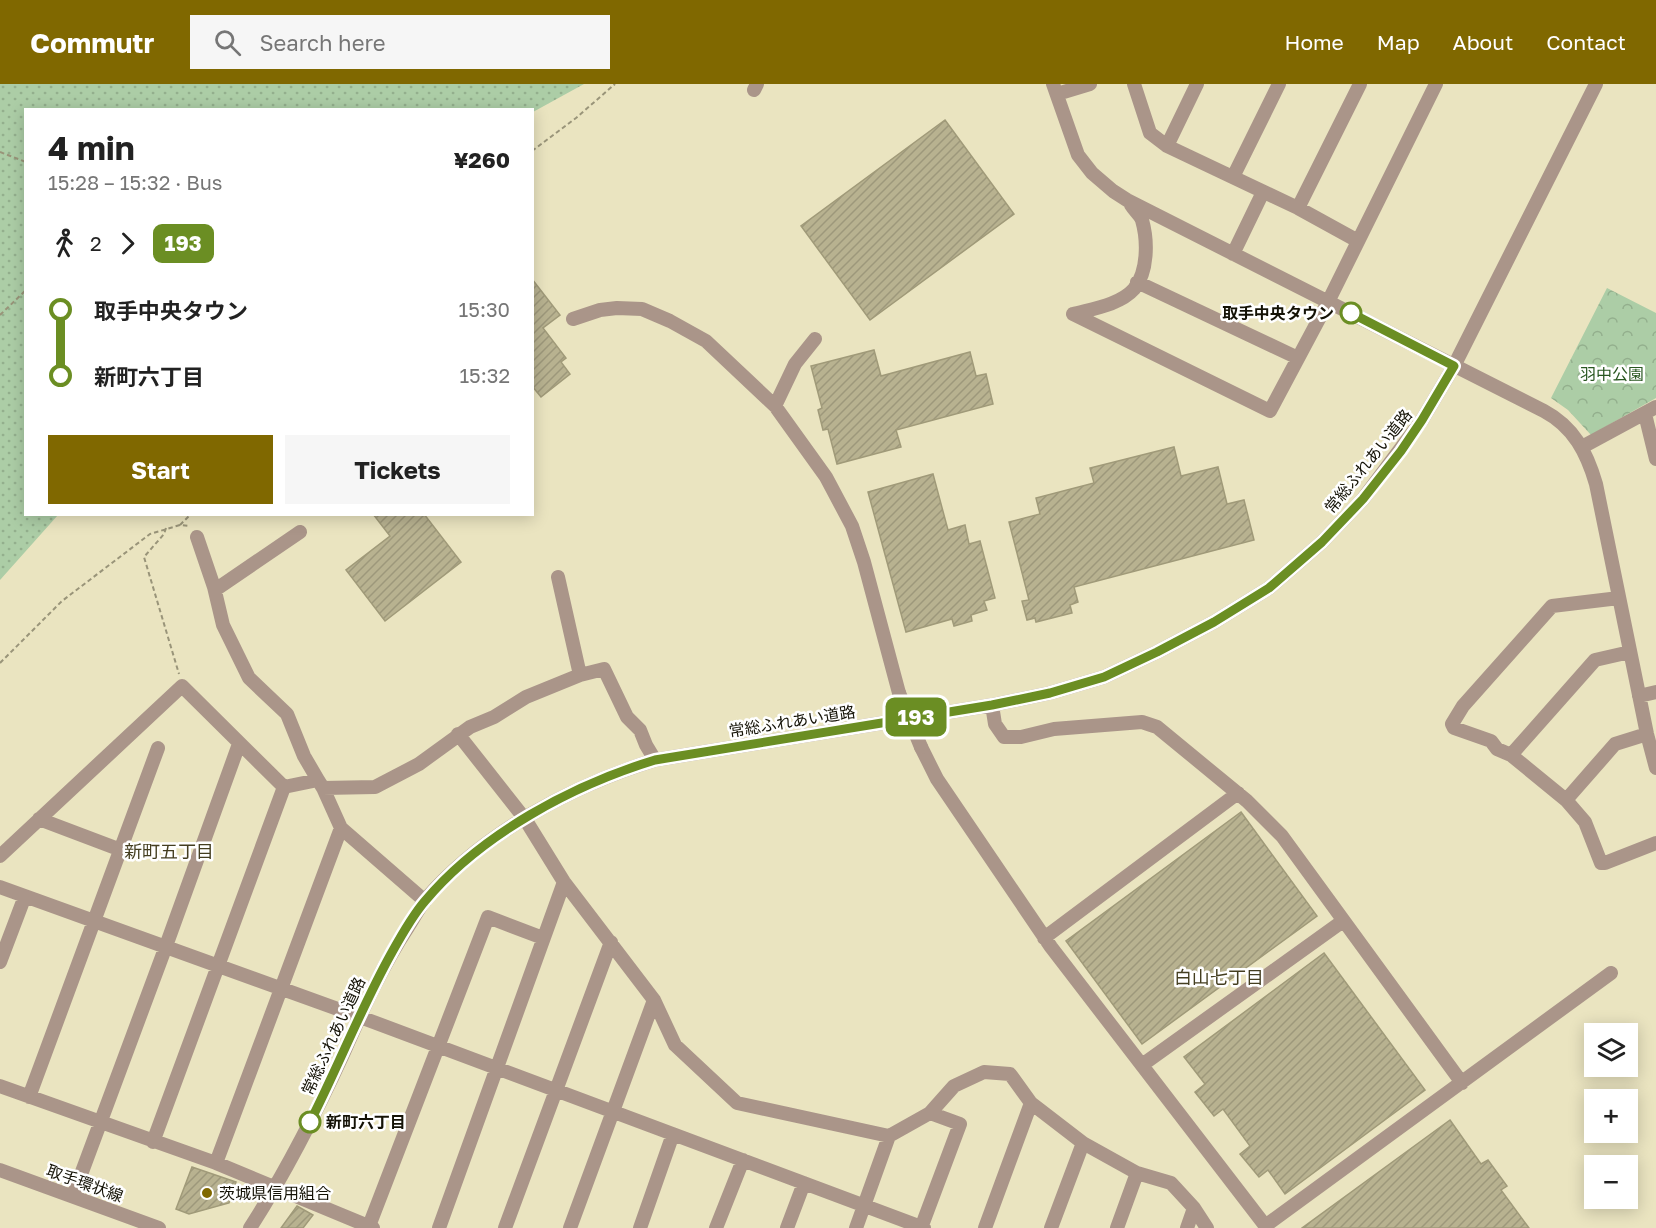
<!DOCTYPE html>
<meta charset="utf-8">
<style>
:root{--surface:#fff;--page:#f6f6f6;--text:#222;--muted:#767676;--accent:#806800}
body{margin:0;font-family:"Golos Text","Noto Sans JP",sans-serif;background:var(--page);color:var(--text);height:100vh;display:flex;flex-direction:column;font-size:22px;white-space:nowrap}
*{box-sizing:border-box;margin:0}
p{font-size:20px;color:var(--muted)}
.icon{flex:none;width:33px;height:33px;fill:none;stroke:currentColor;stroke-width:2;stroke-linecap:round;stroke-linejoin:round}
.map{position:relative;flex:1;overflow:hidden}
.details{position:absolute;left:24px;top:24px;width:510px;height:408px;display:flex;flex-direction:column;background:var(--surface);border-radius:0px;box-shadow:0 3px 15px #0003}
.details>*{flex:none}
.badge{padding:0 12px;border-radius:9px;font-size:21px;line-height:39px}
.buttons{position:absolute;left:1584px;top:939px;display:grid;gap:12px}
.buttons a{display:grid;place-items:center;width:54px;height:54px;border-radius:0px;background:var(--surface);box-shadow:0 3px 15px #0003;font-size:30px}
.map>.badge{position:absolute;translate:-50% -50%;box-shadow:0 0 0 3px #fff}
.legs{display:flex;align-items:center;gap:9px;height:66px;padding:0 24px;font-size:20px}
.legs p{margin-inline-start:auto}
.summary{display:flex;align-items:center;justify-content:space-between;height:102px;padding:0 24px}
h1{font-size:33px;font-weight:700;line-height:45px}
.cta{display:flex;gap:12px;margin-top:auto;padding:12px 24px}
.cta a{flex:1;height:69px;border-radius:0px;background:var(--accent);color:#fff;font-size:24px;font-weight:700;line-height:69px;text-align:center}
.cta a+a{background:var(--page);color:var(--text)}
ul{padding:0 24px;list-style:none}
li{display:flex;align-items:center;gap:21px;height:66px;font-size:22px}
li i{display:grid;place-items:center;width:9px;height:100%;margin:0 8px;background:currentColor}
li i::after{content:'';width:15px;height:15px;margin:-8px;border:4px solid;border-radius:50%;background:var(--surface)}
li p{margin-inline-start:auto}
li:first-child i{background:linear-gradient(#0000 50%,currentColor 0)}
li:last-child i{background:linear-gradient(currentColor 50%,#0000 0)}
header{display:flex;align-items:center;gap:36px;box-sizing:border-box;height:84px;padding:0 30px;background:var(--accent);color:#fff}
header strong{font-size:28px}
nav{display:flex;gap:33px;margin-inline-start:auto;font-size:21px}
.search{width:420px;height:54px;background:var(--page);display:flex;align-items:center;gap:15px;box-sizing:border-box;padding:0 21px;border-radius:0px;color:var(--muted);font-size:22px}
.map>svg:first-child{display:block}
.grass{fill:url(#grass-dots)}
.park{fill:url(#park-crowns)}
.building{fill:url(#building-hatch);stroke:#a09a79;stroke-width:1.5}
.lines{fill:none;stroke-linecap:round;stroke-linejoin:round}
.path{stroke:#999479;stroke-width:2;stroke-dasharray:4.5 3;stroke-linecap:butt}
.minor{stroke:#aa9589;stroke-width:14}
.minor-bridge{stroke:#aa9589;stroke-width:14}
.line-1-casing{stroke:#fff;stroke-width:14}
.line-1{stroke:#6b8e23;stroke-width:9}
.stop-1-dot{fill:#fff;stroke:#6b8e23;stroke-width:3}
.poi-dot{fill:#806800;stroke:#fff;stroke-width:2}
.labels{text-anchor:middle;stroke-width:5;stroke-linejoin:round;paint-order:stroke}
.stop-label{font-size:16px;font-weight:bold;fill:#141206;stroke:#fff;text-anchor:end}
.park-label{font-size:16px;fill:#295720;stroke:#fff}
.street-label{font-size:16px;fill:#141206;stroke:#fff}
.poi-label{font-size:16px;fill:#141206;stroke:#fff;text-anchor:start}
.neighbourhood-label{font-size:18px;fill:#443e20;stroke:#fff}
</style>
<header>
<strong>Commutr</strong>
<div class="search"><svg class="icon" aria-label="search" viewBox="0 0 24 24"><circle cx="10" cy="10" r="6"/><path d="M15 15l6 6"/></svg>Search here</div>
<nav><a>Home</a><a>Map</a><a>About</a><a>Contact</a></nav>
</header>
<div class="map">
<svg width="1656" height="1144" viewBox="0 0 1656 1144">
<defs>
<pattern id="grass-dots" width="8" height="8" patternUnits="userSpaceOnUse" patternTransform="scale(1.5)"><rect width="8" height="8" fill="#accda6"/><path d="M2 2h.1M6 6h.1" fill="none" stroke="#93af8d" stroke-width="1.8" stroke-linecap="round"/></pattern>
<pattern id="park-crowns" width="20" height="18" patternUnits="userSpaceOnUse" patternTransform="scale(1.5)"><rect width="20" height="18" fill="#accda6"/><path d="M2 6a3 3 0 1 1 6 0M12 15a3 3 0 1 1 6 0" fill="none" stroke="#93af8d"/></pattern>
<pattern id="building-hatch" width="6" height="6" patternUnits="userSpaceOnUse" patternTransform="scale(1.5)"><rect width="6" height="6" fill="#b8b290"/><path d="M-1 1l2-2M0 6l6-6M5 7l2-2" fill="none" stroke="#9d987b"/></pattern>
</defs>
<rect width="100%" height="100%" fill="#eae4c0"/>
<!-- grass -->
<path class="grass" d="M0 0H584L533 28 532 26H26V430L58 431 0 496Z"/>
<!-- park -->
<path class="park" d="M1607 204 1656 229V314L1591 351 1568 326 1551 314Z"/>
<!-- building -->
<path class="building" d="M945 36 1014 130 870 236 801 142Z
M532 195 560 231 543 244 566 274 561 278 570 290 541 313 532 302Z
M874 266 881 292 970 268 976 292 986 290 993 320 896 346 901 363 837 380 828 345 823 346 818 326 822 324 811 282Z
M1174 363 1181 392 1218 383 1227 420 1244 416 1254 456 1074 503 1078 518 1070 521 1072 529 1036 538 1035 534 1027 536 1022 517 1029 516 1009 438 1040 430 1036 414 1094 399 1090 384Z
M933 390 948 446 965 441 969 460 980 457 995 514 984 517 987 526 971 531 972 537 954 542 952 535 906 548 868 408Z
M373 430H424L461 478 385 537 346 486 390 452Z
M1241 728 1317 832 1142 960 1066 857Z
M1324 869 1425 1006 1285 1110 1268 1086 1259 1093 1240 1070 1250 1062 1223 1025 1214 1032 1195 1008 1205 1000 1184 973Z
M1450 1036 1481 1080 1488 1076 1507 1102 1501 1106 1529 1144H1302Z
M192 1083 236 1098 229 1119 189 1130 176 1125Z
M297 1122 313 1131 303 1144H281Z"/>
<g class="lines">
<!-- path -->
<path class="path" d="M532 67 576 34 615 0
M0 68 26 78
M0 231 26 206
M180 441 191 430
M166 444 164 450 144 473 179 590
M0 579 62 517 150 450 180 441 190 442"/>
<!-- minor -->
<path class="minor" d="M1053 0 1078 71 1092 89 1113 107 1127 116 1544 327C1574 343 1587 369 1596 400L1647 650 1656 684
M1134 0 1150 49 1167 62 1298 124 1358 157
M754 6 757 0
M1057 10 1090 0
M1167 62 1197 0
M1233 93 1279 0
M1298 124 1360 0
M1233 170 1263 108
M1137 198 1298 274
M1073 230 1270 327 1328 218 1436 0
M1073 230C1091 225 1120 221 1134 205 1148 188 1148 157 1142 136 1140 131 1134 126 1131 121
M573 235 600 226 617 224 642 225 670 237 706 257 775 322 826 393 852 442 864 478 899 609
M775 322 795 280 815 255
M1645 330 1656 375
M1582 363 1656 323
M197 453 214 503 223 541 249 594 287 630 304 672 318 696
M558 493 580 591
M215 506 300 448
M1619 514 1552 522 1463 622 1452 640 1454 644 1491 657 1497 665 1511 671 1566 716 1585 738 1601 779H1605L1656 759
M1639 612 1656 608
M992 621 995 640 1004 653H1021L1054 645 1142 638 1157 643 1247 717 1282 752 1462 999
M458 650 525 735 564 798 654 916 675 961 737 1019 889 1052 930 1029 954 1002 984 988 1010 990 1031 1019 1083 1059 1137 1089 1171 1099 1194 1124 1207 1144
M921 663 937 695 1051 863 1267 1144
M1511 671 1595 576 1630 568
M284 703 318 696 323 704 375 703 419 680 470 643 494 633 526 613 580 591 604 585 627 633 640 646 646 661 655 676
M323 704 341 744 425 817
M1566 716 1615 660 1647 650
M39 735 121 766
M0 772 182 602 284 703
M0 803 360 933 924 1144
M1044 854 1238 709
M0 878 25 812
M1142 981 1343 837
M0 1002 216 1079 373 1144
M29 1013 158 664
M153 1058 284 703
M216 1079 341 744
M0 1086 159 1144
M73 1112 166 862 239 660
M369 1142 488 833 543 854
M1265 1142 1611 889
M250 1144C286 1088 316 1029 344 968 363 925 382 882 408 843 414 834 419 824 425 816 483 749 571 702 655 676L992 621 1050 609 1104 593 1157 568 1214 538 1269 504 1322 458 1363 415 1422 336 1454 282 1596 0
M439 1144 564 798
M505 1144 611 858
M570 1144 654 916
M640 1144 673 1050
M716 1144 743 1076
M787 1144 804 1099
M856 1144 889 1052
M921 1144 960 1040 930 1029
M985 1144 1031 1019
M1051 1144 1083 1059
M1117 1144 1137 1089
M1187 1144 1194 1124"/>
<!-- minor-bridge -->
<path class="minor-bridge" d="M899 609 921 663"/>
</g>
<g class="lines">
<!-- line-1 casing -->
<g class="line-1-casing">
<path id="line-1" d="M310 1038C338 983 361 924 391 870 401 852 412 832 425 817 481 750 573 701 655 676L992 621 1050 609 1104 593 1157 568 1214 538 1269 504 1322 458 1363 415 1401 367 1422 336 1454 282 1351 229"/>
</g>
<!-- line-1 -->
<use href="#line-1" class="line-1"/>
</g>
<!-- markers -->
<g class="stop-1-dot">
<circle cx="1351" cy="229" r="10"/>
<circle cx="310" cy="1038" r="10"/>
</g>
<circle class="poi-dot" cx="207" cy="1109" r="6"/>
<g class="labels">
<!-- stop labels -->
<g class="stop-label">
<text x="1334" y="235">取手中央タウン</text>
<text x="326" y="1044" text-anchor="start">新町六丁目</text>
</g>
<!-- park labels -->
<g class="park-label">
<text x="1612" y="296">羽中公園</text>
</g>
<!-- street labels -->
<g class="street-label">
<text transform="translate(1368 377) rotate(-51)" y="6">常総ふれあい道路</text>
<text transform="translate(792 637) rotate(-9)" y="6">常総ふれあい道路</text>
<text transform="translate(333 952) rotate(-65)" y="6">常総ふれあい道路</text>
<text transform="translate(85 1099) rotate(20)" y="6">取手環状線</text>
</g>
<!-- poi labels -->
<g class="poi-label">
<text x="219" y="1115">茨城県信用組合</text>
</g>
<!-- neighbourhood labels -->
<g class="neighbourhood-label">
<text x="169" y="774">新町五丁目</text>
<text x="1219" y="900">白山七丁目</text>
</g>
</g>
</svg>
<div class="buttons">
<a><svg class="icon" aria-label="layers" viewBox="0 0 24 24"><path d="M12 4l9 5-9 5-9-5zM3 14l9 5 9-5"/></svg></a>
<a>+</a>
<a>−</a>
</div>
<b class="badge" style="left:916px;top:633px;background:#6b8e23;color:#fff">193</b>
<section class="details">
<div class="summary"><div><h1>4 min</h1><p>15:28 – 15:32 · Bus</p></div><b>¥260</b></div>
<div class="legs"><svg class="icon" aria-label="walk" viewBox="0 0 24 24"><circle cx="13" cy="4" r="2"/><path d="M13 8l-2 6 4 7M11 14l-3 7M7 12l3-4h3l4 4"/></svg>2<svg class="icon" aria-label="forward" viewBox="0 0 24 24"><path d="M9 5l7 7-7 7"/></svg><b class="badge" style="background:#6b8e23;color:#fff">193</b></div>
<ul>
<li><i style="color:#6b8e23"></i><b>取手中央タウン</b><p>15:30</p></li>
<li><i style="color:#6b8e23"></i><b>新町六丁目</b><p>15:32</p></li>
</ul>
<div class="cta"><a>Start</a><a>Tickets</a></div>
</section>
</div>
